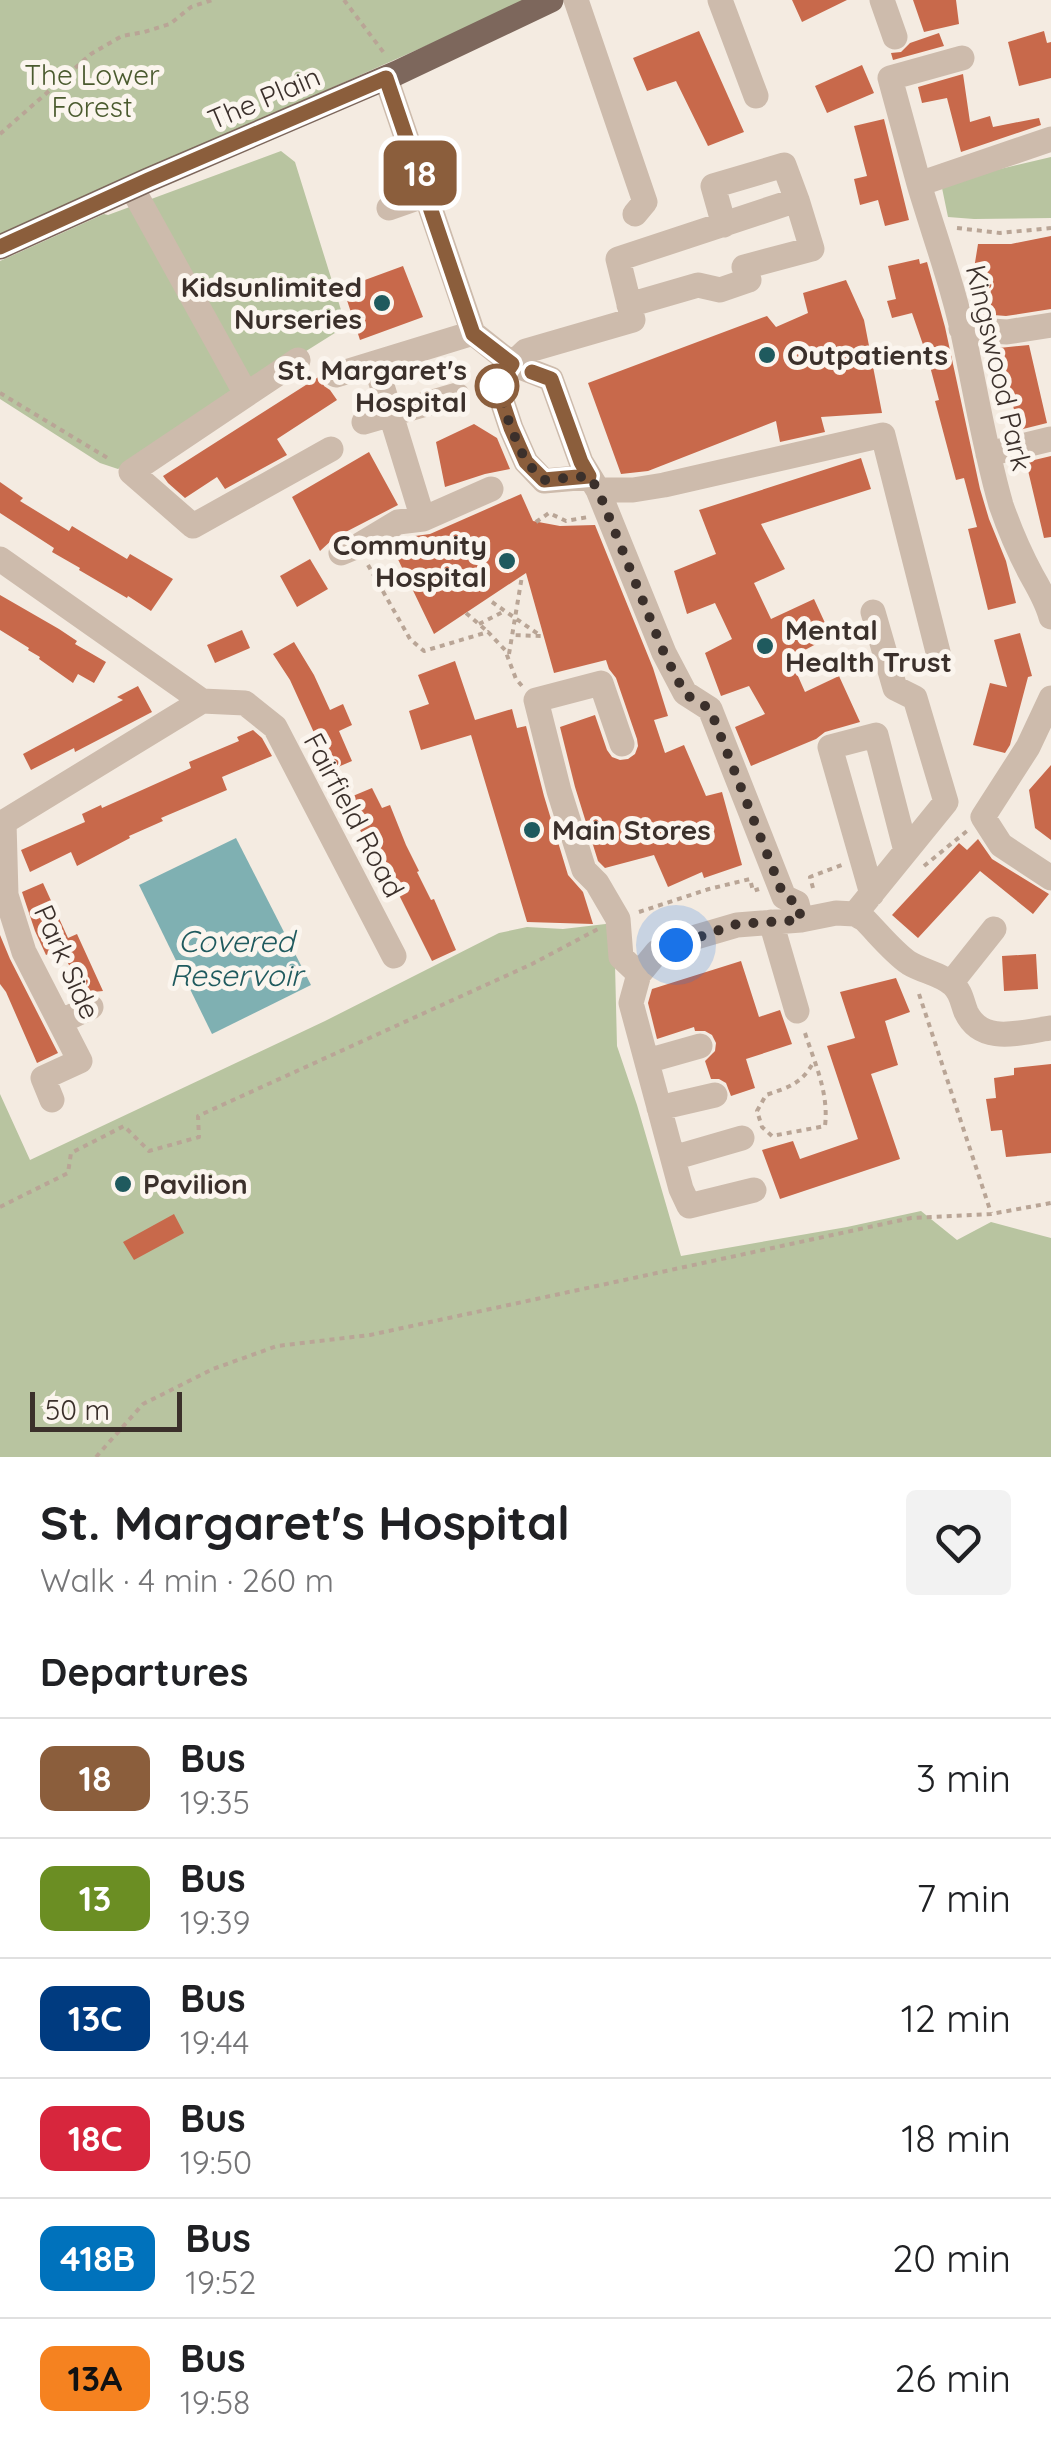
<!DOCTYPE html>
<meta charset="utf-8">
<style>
:root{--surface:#fff;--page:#f2f2f2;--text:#202124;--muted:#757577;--line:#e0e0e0}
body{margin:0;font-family:Quicksand,sans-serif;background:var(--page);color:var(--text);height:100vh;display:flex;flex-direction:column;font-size:38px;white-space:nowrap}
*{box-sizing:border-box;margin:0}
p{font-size:32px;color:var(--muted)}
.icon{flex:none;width:55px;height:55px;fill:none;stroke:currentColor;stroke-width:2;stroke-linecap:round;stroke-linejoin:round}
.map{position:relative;height:1457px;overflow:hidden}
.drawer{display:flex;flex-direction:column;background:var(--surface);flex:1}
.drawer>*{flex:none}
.badge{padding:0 20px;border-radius:15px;font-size:35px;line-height:65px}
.scale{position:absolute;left:30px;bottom:25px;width:152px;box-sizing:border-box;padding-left:10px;border:5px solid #3b302b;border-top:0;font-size:28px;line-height:35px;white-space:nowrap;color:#3b302b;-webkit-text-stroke:8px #fbf5ee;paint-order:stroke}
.you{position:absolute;width:50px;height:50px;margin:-25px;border:8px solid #fff;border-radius:50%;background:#1a73e8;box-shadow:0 0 0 15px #1a73e833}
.map>.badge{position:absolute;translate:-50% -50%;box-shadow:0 0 0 5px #fff}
h2{padding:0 40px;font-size:38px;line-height:90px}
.round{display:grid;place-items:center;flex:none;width:105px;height:105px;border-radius:10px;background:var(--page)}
.head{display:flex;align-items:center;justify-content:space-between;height:170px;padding:0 40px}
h1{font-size:48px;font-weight:700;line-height:75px}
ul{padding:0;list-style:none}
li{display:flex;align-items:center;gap:30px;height:120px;padding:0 40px;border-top:2px solid var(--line)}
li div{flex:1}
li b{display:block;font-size:38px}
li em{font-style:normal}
li .badge{min-width:110px;font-weight:700;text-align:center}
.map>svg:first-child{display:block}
.green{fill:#b8c4a0}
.water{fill:#7fb0b2}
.building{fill:#c8694b}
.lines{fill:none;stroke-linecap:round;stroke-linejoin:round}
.path{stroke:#b9a596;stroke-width:4;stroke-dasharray:5 5;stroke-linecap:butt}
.minor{stroke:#cdbbac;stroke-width:25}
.major{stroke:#7d675c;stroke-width:25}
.line-casing{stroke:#fff;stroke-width:22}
.line{stroke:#8b5e3c;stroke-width:15}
.walk{stroke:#3b302b;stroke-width:10;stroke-dasharray:0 18}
.poi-dot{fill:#1f5a5e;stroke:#fbf5ee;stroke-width:4}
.stop-dot{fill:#fff;stroke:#8b5e3c;stroke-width:5}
.labels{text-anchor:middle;stroke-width:10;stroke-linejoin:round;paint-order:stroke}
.park-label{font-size:28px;fill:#4a5a2e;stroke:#fbf5ee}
.street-label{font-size:28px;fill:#3b302b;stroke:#fbf5ee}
.poi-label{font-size:28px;font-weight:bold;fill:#3b302b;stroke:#fbf5ee;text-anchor:start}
.stop-label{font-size:28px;font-weight:bold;fill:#3b302b;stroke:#fbf5ee;text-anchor:end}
.water-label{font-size:30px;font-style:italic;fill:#1f5a5e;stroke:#fbf5ee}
</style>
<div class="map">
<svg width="1051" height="1457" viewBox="0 0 1051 1457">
<rect width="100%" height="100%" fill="#f4ebe1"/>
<!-- green -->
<path class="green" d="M0 0H529L0 235Z
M281 151 295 162 346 326 118 469 100 463 0 399V261L104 214 108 215Z
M1051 157V218L974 219 948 217 942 188 958 179Z
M614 923 617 1046 637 1105 681 1256 847 1227 921 1211 957 1240 991 1222 1051 1238V1457H0V1094L30 1160 325 1021 499 933 527 927 563 929Z"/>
<!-- water -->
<path class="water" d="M236 838 311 985 212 1034 139 885Z"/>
<!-- building -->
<path class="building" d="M792 0H847L802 22Z
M913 0H956L959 24 924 32Z
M699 31 744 132 708 146 676 81 647 91 633 58Z
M1044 31 1047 43 1051 42V78L1019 86 1008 42Z
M939 33 944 46 893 60 891 53 901 52 910 43Z
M862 65 874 93 827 113 815 86Z
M963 74 970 122 990 116 993 127 1039 118 1041 125 961 152 947 98 922 103 918 87Z
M884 119 909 220 885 226 878 200 860 205 854 179 867 176 854 126Z
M1051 236V309L1006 316 981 314 979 275H973L978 244H1011Z
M919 259 920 264 927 262 932 280 945 327 980 489 989 519 1006 561 1016 603 988 610 968 529 977 527 964 478 956 480 935 401 939 400 928 359 912 313 892 318 887 301 896 299 888 266Z
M403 266 423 317 360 340 343 288Z
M846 280 864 320 882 413 821 417 825 432 780 442 776 421 648 471 621 474 588 383 767 316 776 327 808 313 803 293Z
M1029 345 1047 423 1019 430 999 348Z
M320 376 324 386 330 390 337 400 277 439 287 455 225 489 217 477 185 498 168 483 163 476Z
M474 424 497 438 510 469 485 474 445 487 436 442Z
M369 452 398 505 334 538 320 551 292 497Z
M1051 456V537L1044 538 1026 462Z
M861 458 871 489 761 524 785 569 754 583 771 619 814 599 831 636 790 658 805 692 839 676 860 722 825 732 816 739 751 766 735 727 765 714 749 686 721 696 705 653 732 639 715 603 687 614 674 571 716 554 699 510Z
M0 482 23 498 20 501 69 531 72 526 127 559 130 554 173 579 151 611 128 596 127 598 79 570 80 568 52 552 54 548 0 513Z
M521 494 533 521 560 526 595 525 653 668 668 716 654 720 665 753 684 745 706 796 722 792 742 865 704 878 702 872 668 887 654 855 605 868 598 861 575 787 560 727 595 715 607 750 612 757 620 760 628 759 635 754 638 746 637 739 616 678 609 669 606 660 554 673 526 573 434 634 393 549 415 536 430 534Z
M310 559 328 589 297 607 280 576Z
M0 595 59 629 77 641 75 644 106 662 94 683 78 674 73 683 39 659 40 657 28 650 29 648 0 630Z
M242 630 250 648 215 663 207 645Z
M1020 633 1032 676 1028 677 1010 745 1005 753 973 745 990 683 1007 687 994 640Z
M294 642 314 675 330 710 343 704 352 725 339 731 352 761 331 770 290 680 273 654Z
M455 661 475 720 512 709 517 728 526 726 544 796 568 875 583 892 593 924 527 922 471 735 421 750 409 711 429 704 418 675Z
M138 686 152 712 75 752 74 748 31 770 23 754 123 700 117 697Z
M253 730 262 738 272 756 222 777 227 790 161 818 163 821 129 836 130 838 77 866 71 852 30 872 21 850 85 822 82 814 101 805 102 808 191 768 189 762 239 741 237 737Z
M1051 765V840L1035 828 1029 790Z
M372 788 382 808 390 805 406 845 419 871 417 872 431 900 434 899 456 950 432 961 380 857 375 859 366 839 364 840 348 798Z
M978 839 992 859 1049 894 1033 914 980 871 918 938 892 915 959 843 967 850Z
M43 883 68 938 77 934 103 991 82 993 61 948 46 955 35 931 22 892Z
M0 935 10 959 58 1053 37 1063 6 992 0 984Z
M1036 954 1038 989 1004 991 1002 956Z
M741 961 759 1017 780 1010 792 1044 746 1059 755 1088 731 1096 726 1083 719 1079H711L705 1061 715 1051 716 1043 712 1035 705 1031H695L694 1027 657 1039 648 1003 652 989Z
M896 978 910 1012 885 1021 898 1065 871 1074 900 1159 780 1199 762 1150 793 1141 800 1159 858 1139 827 1046 855 1038 840 992Z
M1051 1064V1153L1006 1157 1002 1130 991 1131 986 1099 996 1098 994 1078 1014 1075V1068Z
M174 1214 184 1233 134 1260 123 1242Z"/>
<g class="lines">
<!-- path -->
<path class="path" d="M344 0 384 53
M0 134 91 54 122 36 144 32 170 24 191 7 212 0
M957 228 1000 233 1051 228
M0 393 111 460
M536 522 549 513 566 521 588 517
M368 565 410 639 424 651 488 632 505 650 516 679 522 686
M492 602 541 636 512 635
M466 613 488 632
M479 624 505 611
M509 654 522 576
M924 866 967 831
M813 888 810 877 842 865
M639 912 709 889 750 879 753 891 759 889
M919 994 991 1213
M805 1033C815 1064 829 1093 825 1126L772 1136 762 1127 757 1111 766 1095C789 1087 802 1084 814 1061
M0 1207 68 1173 71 1153 124 1126 149 1151 199 1137 198 1116 532 964 598 929
M96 1457 143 1404 213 1369 277 1346 370 1335 911 1218 991 1214 1051 1203"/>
<!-- minor -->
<path class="minor" d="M576 0 645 202 635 214
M720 0 756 96
M882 0 895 37
M386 78 473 333 512 364 551 379 581 462 598 490 664 653 685 693 710 709 784 897 797 903 801 920
M1051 139 919 184C935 238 955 291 966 347 977 400 986 453 1001 505 1009 528 1020 554 1032 576 1040 590 1047 602 1051 617
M919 184 890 78 962 58
M132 188 246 394
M389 208 426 195
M724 225 713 186 784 165 797 200
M961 329 1007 332 1051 325
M298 360 131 472 193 526 331 449
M375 363 423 519
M336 375 473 333
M364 422 457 395
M988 454 1051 439
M589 477 544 481 526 462 511 428 497 386 512 364 526 351 633 320 618 259 797 200 812 249 744 267 749 280 720 290 698 285 629 305
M598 490H633L664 485 883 435 939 656
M341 553 358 546 398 522 423 519 491 489
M0 559 202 701 245 703 275 727 394 956
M1051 698 1028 747 983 817 1001 845 1051 878
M622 744 601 683 536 700 559 791 584 870 597 883 618 919 621 957 639 974
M0 822H4L202 701
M4 822 6 895 24 952 80 1061 43 1078 52 1100
M872 894 830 747 876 735 906 851
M855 914 946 802 915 698 895 688 873 612
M771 922 797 1011
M951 983 994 929
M60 1022 91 1007
M647 1061 700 1046
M659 1108 715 1095
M673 1158 742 1138
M754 1190 689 1206 681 1189 631 1003 639 974 657 952 696 937 737 925 801 920 836 913 855 914 864 919C878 933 893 952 909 963 922 971 941 974 952 984 961 991 962 1002 966 1012 982 1046 1021 1032 1051 1028"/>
<!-- major -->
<path class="major" d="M0 247 148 180 397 73 551 0"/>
</g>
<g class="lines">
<!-- line casing -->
<g class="line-casing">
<path id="line" d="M0 247 148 180 386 78 473 334 512 364 497 386 511 428 526 462 544 480 589 476 581 462 551 379 532 372"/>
</g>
<!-- line -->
<use href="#line" class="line"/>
<!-- walk -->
<path class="walk" d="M497 386 511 428 526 462 544 480 589 476 598 490 664 653 685 694 710 709 784 897 798 903 801 920 737 924 676 945"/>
</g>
<!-- markers -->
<g class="poi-dot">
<circle cx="382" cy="303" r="10"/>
<circle cx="767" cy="355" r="10"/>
<circle cx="507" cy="561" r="10"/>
<circle cx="765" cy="646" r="10"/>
<circle cx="532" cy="830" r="10"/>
<circle cx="123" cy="1184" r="10"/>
</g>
<circle class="stop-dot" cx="497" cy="386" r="20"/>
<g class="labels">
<!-- park labels -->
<g class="park-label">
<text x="92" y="85">The Lower<tspan x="92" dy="32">Forest</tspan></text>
</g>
<!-- street labels -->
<g class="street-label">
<text transform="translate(264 98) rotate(-23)" y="10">The Plain</text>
<text transform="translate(999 368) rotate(77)" y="10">Kingswood Park</text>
<text transform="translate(354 815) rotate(62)" y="10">Fairfield Road</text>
<text transform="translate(67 962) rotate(66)" y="10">Park Side</text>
</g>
<!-- poi labels -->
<g class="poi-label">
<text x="362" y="297" text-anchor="end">Kidsunlimited<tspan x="362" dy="32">Nurseries</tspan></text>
<text x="787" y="365">Outpatients</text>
<text x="487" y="555" text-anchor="end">Community<tspan x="487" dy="32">Hospital</tspan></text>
<text x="785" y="640">Mental<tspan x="785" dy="32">Health Trust</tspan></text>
<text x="552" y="840">Main Stores</text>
<text x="143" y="1194">Pavilion</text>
</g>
<!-- stop labels -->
<g class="stop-label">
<text x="467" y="380">St. Margaret's<tspan x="467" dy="32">Hospital</tspan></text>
</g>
<!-- water labels -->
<g class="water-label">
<text x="236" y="952">Covered<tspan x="236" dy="34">Reservoir</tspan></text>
</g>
</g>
</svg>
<div class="scale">50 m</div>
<div class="you" style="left:676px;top:945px"></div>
<b class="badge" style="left:420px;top:173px;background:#8b5e3c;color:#fff">18</b>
</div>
<section class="drawer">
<div class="head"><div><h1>St. Margaret's Hospital</h1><p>Walk · 4 min · 260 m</p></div><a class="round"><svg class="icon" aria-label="heart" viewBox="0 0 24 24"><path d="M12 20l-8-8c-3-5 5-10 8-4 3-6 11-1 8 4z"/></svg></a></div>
<h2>Departures</h2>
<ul>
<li><span class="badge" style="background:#8b5e3c;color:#fff">18</span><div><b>Bus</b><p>19:35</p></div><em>3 min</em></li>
<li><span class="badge" style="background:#6b8e23;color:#fff">13</span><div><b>Bus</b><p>19:39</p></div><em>7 min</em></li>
<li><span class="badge" style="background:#003b80;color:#fff">13C</span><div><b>Bus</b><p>19:44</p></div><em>12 min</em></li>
<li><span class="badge" style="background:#d7263d;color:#fff">18C</span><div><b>Bus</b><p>19:50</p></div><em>18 min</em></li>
<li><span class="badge" style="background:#0072bc;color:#fff">418B</span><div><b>Bus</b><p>19:52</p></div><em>20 min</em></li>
<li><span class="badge" style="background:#f58220;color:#111">13A</span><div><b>Bus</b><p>19:58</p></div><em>26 min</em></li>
</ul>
</section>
